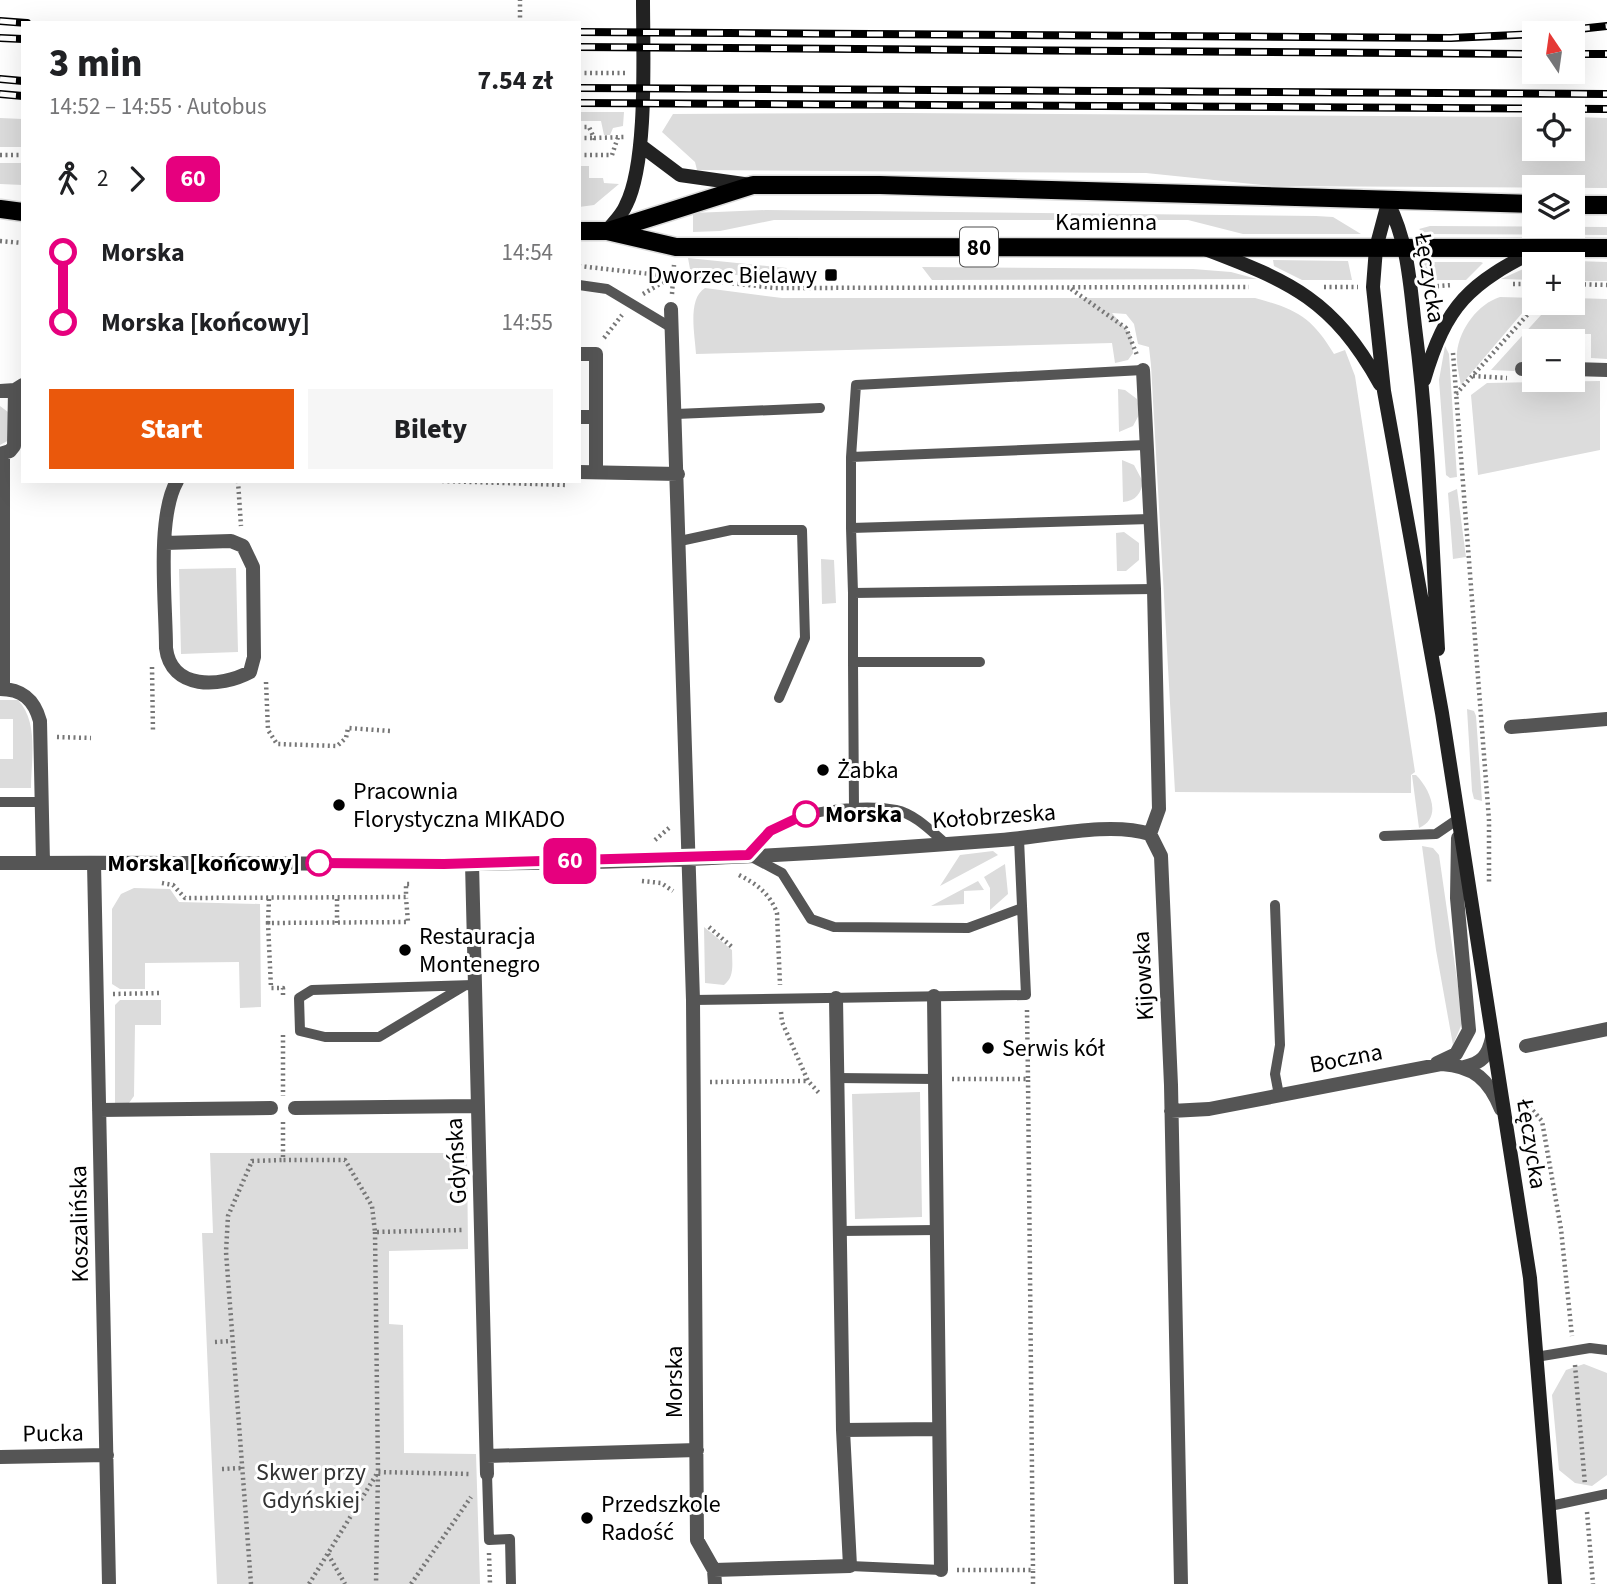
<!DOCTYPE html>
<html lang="pl">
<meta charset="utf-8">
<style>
:root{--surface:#fff;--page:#f6f6f6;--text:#202124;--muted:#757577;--accent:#ea580c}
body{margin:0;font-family:"Source Sans 3",sans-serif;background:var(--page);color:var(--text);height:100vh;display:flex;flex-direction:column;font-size:26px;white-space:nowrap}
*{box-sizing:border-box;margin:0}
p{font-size:23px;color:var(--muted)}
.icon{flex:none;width:38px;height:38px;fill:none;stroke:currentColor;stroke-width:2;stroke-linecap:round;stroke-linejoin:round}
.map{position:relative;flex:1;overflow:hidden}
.drawer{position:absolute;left:21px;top:21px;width:560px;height:462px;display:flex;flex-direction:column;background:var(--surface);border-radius:0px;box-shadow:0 7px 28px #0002}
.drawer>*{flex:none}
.badge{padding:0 14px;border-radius:10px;font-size:24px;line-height:46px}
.needle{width:46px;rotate:347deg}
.tools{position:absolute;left:1522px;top:21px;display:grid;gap:14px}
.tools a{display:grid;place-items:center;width:63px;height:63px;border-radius:0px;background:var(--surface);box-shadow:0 7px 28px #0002;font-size:35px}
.map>.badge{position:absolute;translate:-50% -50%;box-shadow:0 0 0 4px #fff}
.legs{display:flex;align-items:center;gap:10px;height:77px;padding:0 28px;font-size:23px}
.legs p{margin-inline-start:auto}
.head{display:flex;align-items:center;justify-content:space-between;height:119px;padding:0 28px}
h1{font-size:38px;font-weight:800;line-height:52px}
.cta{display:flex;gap:14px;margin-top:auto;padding:14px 28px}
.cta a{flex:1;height:80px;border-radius:0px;background:var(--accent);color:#fff;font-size:28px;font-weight:800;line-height:80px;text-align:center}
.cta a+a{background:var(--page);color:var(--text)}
ul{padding:0 28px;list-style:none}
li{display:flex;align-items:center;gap:24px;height:70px;font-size:26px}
li i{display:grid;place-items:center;width:10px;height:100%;margin:0 9px;background:currentColor}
li i::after{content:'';width:18px;height:18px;margin:-9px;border:5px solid;border-radius:50%;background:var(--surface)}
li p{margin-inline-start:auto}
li:first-child i{background:linear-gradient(#0000 50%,currentColor 0)}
li:last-child i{background:linear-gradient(currentColor 50%,#0000 0)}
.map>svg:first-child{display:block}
.green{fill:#dcdcdc}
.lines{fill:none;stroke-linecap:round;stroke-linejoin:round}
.primary-casing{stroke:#dbdbdb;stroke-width:21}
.path{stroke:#777;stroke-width:4.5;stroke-dasharray:2 3.5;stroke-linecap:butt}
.lane{stroke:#555;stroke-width:10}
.street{stroke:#555;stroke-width:14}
.secondary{stroke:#222;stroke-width:14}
.primary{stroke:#000;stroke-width:18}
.rail-casing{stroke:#000;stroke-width:8}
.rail{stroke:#fff;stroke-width:5;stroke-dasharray:16;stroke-linecap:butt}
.line-1-casing{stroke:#fff;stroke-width:16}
.line-1{stroke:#e6007e;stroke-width:10}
.poi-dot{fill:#000;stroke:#fff;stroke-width:2.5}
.stop-1-dot{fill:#fff;stroke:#e6007e;stroke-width:3.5}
.labels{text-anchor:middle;stroke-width:6;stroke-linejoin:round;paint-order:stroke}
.shield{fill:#fff;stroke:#4c4c4c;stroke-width:2}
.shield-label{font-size:23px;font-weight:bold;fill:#000}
.street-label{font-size:24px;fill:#000;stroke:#fff}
.poi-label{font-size:24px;fill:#000;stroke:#fff;text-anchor:start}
.stop-label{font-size:24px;font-weight:bold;fill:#000;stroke:#fff;text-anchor:start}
.park-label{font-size:24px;fill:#333;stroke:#fff}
</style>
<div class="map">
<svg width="1607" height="1584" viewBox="0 0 1607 1584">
<rect width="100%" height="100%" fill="#fff"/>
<!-- green -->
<path class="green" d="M579 112H624L623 126 613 128 610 135H604L601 121H579Z
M900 113 1535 117V149H1573V117L1607 118V188L1273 186 1146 173 697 170 695 162 662 132 673 114Z
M0 118 23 119V147H0Z
M0 163H23V185L0 184Z
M579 166H589V178H603L604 183 619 184 594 205 579 207Z
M766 210 1316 216 1333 217 1361 234H1243L1188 220H774L720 231 693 232V213Z
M1430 226 1607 227V235L1425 234 1419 229Z
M688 258 787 268 776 279 696 271 690 269Z
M1273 260 1348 261 1352 280H1302L1274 266Z
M1543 260 1607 262V281H1573V264H1535V280L1501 279Z
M1419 262H1481L1483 263 1466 280H1420Z
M922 267 1193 269 1231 272 1257 279 932 280Z
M705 288 782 298H1255C1296 309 1312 317 1334 354L1345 350 1355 376 1415 772 1411 775V793L1175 792 1151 365 1149 347 1138 344 1134 324 1126 314 1112 313 1131 335 1133 353 1128 360 1115 363 1112 343 696 354C695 335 687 299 705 288Z
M1500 297 1535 298 1461 385C1459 375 1456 362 1457 352 1460 328 1478 304 1500 297Z
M1573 298 1607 299V359L1591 358V334H1540L1539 341H1535V360L1514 371 1491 370 1552 303H1573Z
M1445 346 1449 354 1457 477 1450 478 1446 475 1439 380Z
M1600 381V450L1478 475 1471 395 1487 383Z
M1118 389 1125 390 1137 399 1140 413 1133 426 1119 432Z
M0 406 8 412 11 439 0 445Z
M1122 460 1134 465 1143 482C1141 493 1136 501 1123 502Z
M1457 489 1466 557 1453 559 1448 493Z
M1124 532 1139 543V560L1126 571H1117L1116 533Z
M821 559 834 560 836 603 822 604Z
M236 568 238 652 181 654 179 569Z
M0 700H18C39 722 31 760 31 788H0V759H13V719H0Z
M1467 709 1474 711 1476 716 1482 801 1474 799 1472 791Z
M1412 775H1416C1430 789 1443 818 1419 828Z
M1422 846 1433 848 1439 855 1463 1021 1453 1045 1436 950Z
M993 851 998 855 940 886 960 855Z
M1005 864 1008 894 990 910V888L984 877Z
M978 881 984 890 964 891V904L931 906Z
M134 888 170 889 179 902 260 904 261 1007 240 1008 239 962 145 963V989H120L112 984V909L121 894Z
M704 927 732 950C732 963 735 977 724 985L705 983Z
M120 1000H161V1025H135L134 1096 129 1103H115V1005Z
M920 1092 922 1217 855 1219 852 1094Z
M210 1153H467L468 1249 389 1251V1324L403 1325 404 1453 476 1454 480 1584H217L202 1233H213Z
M1584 1364 1607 1373V1475L1592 1486 1575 1483 1559 1470 1552 1395 1566 1370Z"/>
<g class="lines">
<!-- primary casing -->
<g class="primary-casing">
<path id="primary" d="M1573 205H1607
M0 209 23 212
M579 231H607L676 247 1607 248
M608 231 753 185H880L1535 204"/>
</g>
<!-- path -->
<path class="path" d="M520 23V0
M579 73H627
M579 127H589L594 138 624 137
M579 138H594
M0 155H23
M579 155H612L618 137
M0 241 23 243
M579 266 775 288 1249 287
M1513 284H1535
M1573 284 1607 285
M1324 287H1358
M1426 287 1452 285
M1071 289 1126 328 1137 355
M643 294 672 277
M672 294 674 265
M604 338 622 315
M1453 353 1489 820V882
M1473 376 1507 378
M1456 394 1538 303
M238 481 241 526
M442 481 567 485
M152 667 153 733
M266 682 268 730 277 744 337 746 346 738 348 728 391 731
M57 737 91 738
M655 840 669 828
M739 875C757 884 770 894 777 913L780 985
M642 881 661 883 673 891
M162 883 173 885 185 898 406 897V884H410
M337 899V923
M268 923 269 899
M709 927 732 947
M113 994 161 993
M283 995V988H271L268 923 408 922 406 898
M1027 1010 1028 1079
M781 1012 782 1022 808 1081 820 1094
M283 1035V1096
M952 1079H1028L1033 1570
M710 1082 808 1081
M1522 1098 1542 1121 1561 1229 1572 1336
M283 1122V1160H345L372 1206 375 1232 463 1230
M375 1232 378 1472 376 1584
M215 1342 231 1341
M1575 1365 1585 1485
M222 1469 242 1468
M1587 1512 1593 1584
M489 1553 490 1584
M328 1554 345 1584
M957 1570H1033V1584
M251 1584 226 1252 228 1216 252 1161 283 1160
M309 1584 378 1472 470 1474
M411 1584 471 1497"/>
<!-- lane -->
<path class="lane" d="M579 285 607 289 672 328
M1143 370 856 385 851 457 1146 445
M676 414 820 408
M851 457V528L1150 519
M851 528 853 593 1154 589
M680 541 731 530H802L805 638 779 698
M853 593V662H980
M853 662 854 810
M0 802H43
M1384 836 1436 834 1458 819
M945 843C931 831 915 814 896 810 863 804 797 810 770 831 762 838 755 847 748 855L782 873 811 919 834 927 968 928 1022 908
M1275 905 1280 1045 1275 1074 1279 1095
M464 986 379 1037H325L300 1031 299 998 312 990 473 985
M693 1000 1026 995 1019 839
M837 1078 936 1079
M839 1231 937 1230
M1536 1357 1590 1348 1607 1350
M487 1474 489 1540 510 1539 511 1584
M1550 1506 1607 1494
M850 1566 941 1570"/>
<!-- street -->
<path class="street" d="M671 309 693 1000 697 1540 714 1570
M579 354H596V472
M1522 369H1535
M1573 369 1607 370
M1143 370 1154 589 1159 809 1150 834 1161 856 1171 1085 1181 1584
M0 391 15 390
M579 417H596
M0 454 10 451 14 446 15 390 23 385
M3 454V689
M579 472 678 474
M165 543 231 541 243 546 253 567 254 657 250 672C220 688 171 690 166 648 166 604 156 518 177 481
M0 689C22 689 34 699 40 721L43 863
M1511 727 1607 719
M0 863C230 861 460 868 689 859 793 855 897 848 1001 840 1045 837 1109 821 1150 834
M94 863 109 1584
M472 863 487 1474
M934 996 941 1570
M1526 1046 1607 1029
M1437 1063 1456 1054 1469 1030 1457 898 1458 838
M1464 1067C1482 1063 1488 1056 1492 1038
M295 1108 476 1106
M99 1110 271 1108
M1171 1111 1209 1109 1442 1064C1474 1066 1489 1080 1501 1109
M843 1430 939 1429
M487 1456 697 1450
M0 1457 107 1455
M715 1584 714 1570 850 1566 843 1430 836 998"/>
<!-- secondary -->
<path class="secondary" d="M640 145 680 175 751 185
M1388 203 1376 248 1373 287 1384 391 1442 713 1530 1278 1555 1584
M1388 203C1408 242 1410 284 1415 327 1429 434 1432 542 1438 649
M607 231C613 223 622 215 626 205 648 162 643 52 643 0
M1205 249C1292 282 1333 300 1380 384
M1424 380C1446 305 1469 283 1539 249"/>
<!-- primary -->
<use href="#primary" class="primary"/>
<!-- rail casing -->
<g class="rail-casing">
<path id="rail" d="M0 21 27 23
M579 32 1451 38 1535 34
M1542 33 1607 26
M0 38 23 39
M579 47 1535 54
M1573 54H1607
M0 79 23 81
M579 88 1607 94
M0 94 23 96
M579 103 1607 109"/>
</g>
<!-- rail -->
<use href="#rail" class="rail"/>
</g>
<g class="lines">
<!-- line-1 casing -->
<g class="line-1-casing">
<path id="line-1" d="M319 863 444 864 748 855 770 831 806 814"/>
</g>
<!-- line-1 -->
<use href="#line-1" class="line-1"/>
</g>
<!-- markers -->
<g class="poi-dot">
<rect x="824" y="268" width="14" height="14" rx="3.5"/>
<circle cx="823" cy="770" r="7"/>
<circle cx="339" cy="805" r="7"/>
<circle cx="405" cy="950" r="7"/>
<circle cx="988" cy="1048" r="7"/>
<circle cx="587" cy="1518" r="7"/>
</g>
<g class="stop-1-dot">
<circle cx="806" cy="814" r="12"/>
<circle cx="319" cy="863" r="12"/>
</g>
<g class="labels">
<!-- shield labels -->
<rect class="shield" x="960" y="227.5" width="38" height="39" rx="5"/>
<g class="shield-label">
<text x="979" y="255">80</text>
</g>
<!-- street labels -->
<g class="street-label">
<text x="1106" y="230">Kamienna</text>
<text transform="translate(1430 278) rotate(81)" y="8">Łęczycka</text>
<text transform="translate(994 816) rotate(-4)" y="8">Kołobrzeska</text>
<text transform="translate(1143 976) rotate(-93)" y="8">Kijowska</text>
<text transform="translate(1346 1058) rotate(-11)" y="8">Boczna</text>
<text transform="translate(1532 1144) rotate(81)" y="8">Łęczycka</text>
<text transform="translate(456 1161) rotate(-93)" y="8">Gdyńska</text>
<text transform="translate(79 1224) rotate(-91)" y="8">Koszalińska</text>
<text transform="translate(674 1382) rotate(-90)" y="8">Morska</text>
<text transform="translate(53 1433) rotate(-1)" y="8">Pucka</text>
</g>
<!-- poi labels -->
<g class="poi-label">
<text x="817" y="283" text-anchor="end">Dworzec Bielawy</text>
<text x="837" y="778">Żabka</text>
<text x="353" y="799">Pracownia<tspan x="353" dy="28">Florystyczna MIKADO</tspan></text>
<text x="419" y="944">Restauracja<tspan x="419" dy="28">Montenegro</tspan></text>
<text x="1002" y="1056">Serwis kół</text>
<text x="601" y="1512">Przedszkole<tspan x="601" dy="28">Radość</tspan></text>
</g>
<!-- stop labels -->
<g class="stop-label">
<text x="825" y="822">Morska</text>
<text x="300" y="871" text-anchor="end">Morska [końcowy]</text>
</g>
<!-- park labels -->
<g class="park-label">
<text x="311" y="1480">Skwer przy<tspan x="311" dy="28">Gdyńskiej</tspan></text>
</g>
</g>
</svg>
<div class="tools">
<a><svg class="needle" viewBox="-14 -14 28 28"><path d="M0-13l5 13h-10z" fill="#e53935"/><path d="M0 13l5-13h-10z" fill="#757577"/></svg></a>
<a><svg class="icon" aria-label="locate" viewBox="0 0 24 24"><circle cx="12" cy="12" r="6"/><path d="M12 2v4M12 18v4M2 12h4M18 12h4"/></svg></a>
<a><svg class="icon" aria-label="layers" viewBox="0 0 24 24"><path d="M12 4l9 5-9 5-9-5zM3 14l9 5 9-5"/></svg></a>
<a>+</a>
<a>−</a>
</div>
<b class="badge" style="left:570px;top:861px;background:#e6007e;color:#fff">60</b>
<section class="drawer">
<div class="head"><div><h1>3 min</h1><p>14:52 – 14:55 · Autobus</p></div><b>7.54 zł</b></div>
<div class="legs"><svg class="icon" aria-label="walk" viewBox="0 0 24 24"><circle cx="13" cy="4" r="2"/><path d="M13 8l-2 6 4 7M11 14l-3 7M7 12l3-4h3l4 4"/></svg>2<svg class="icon" aria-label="forward" viewBox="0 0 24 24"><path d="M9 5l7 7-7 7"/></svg><b class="badge" style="background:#e6007e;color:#fff">60</b></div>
<ul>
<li><i style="color:#e6007e"></i><b>Morska</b><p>14:54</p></li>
<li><i style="color:#e6007e"></i><b>Morska [końcowy]</b><p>14:55</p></li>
</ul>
<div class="cta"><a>Start</a><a>Bilety</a></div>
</section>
</div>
